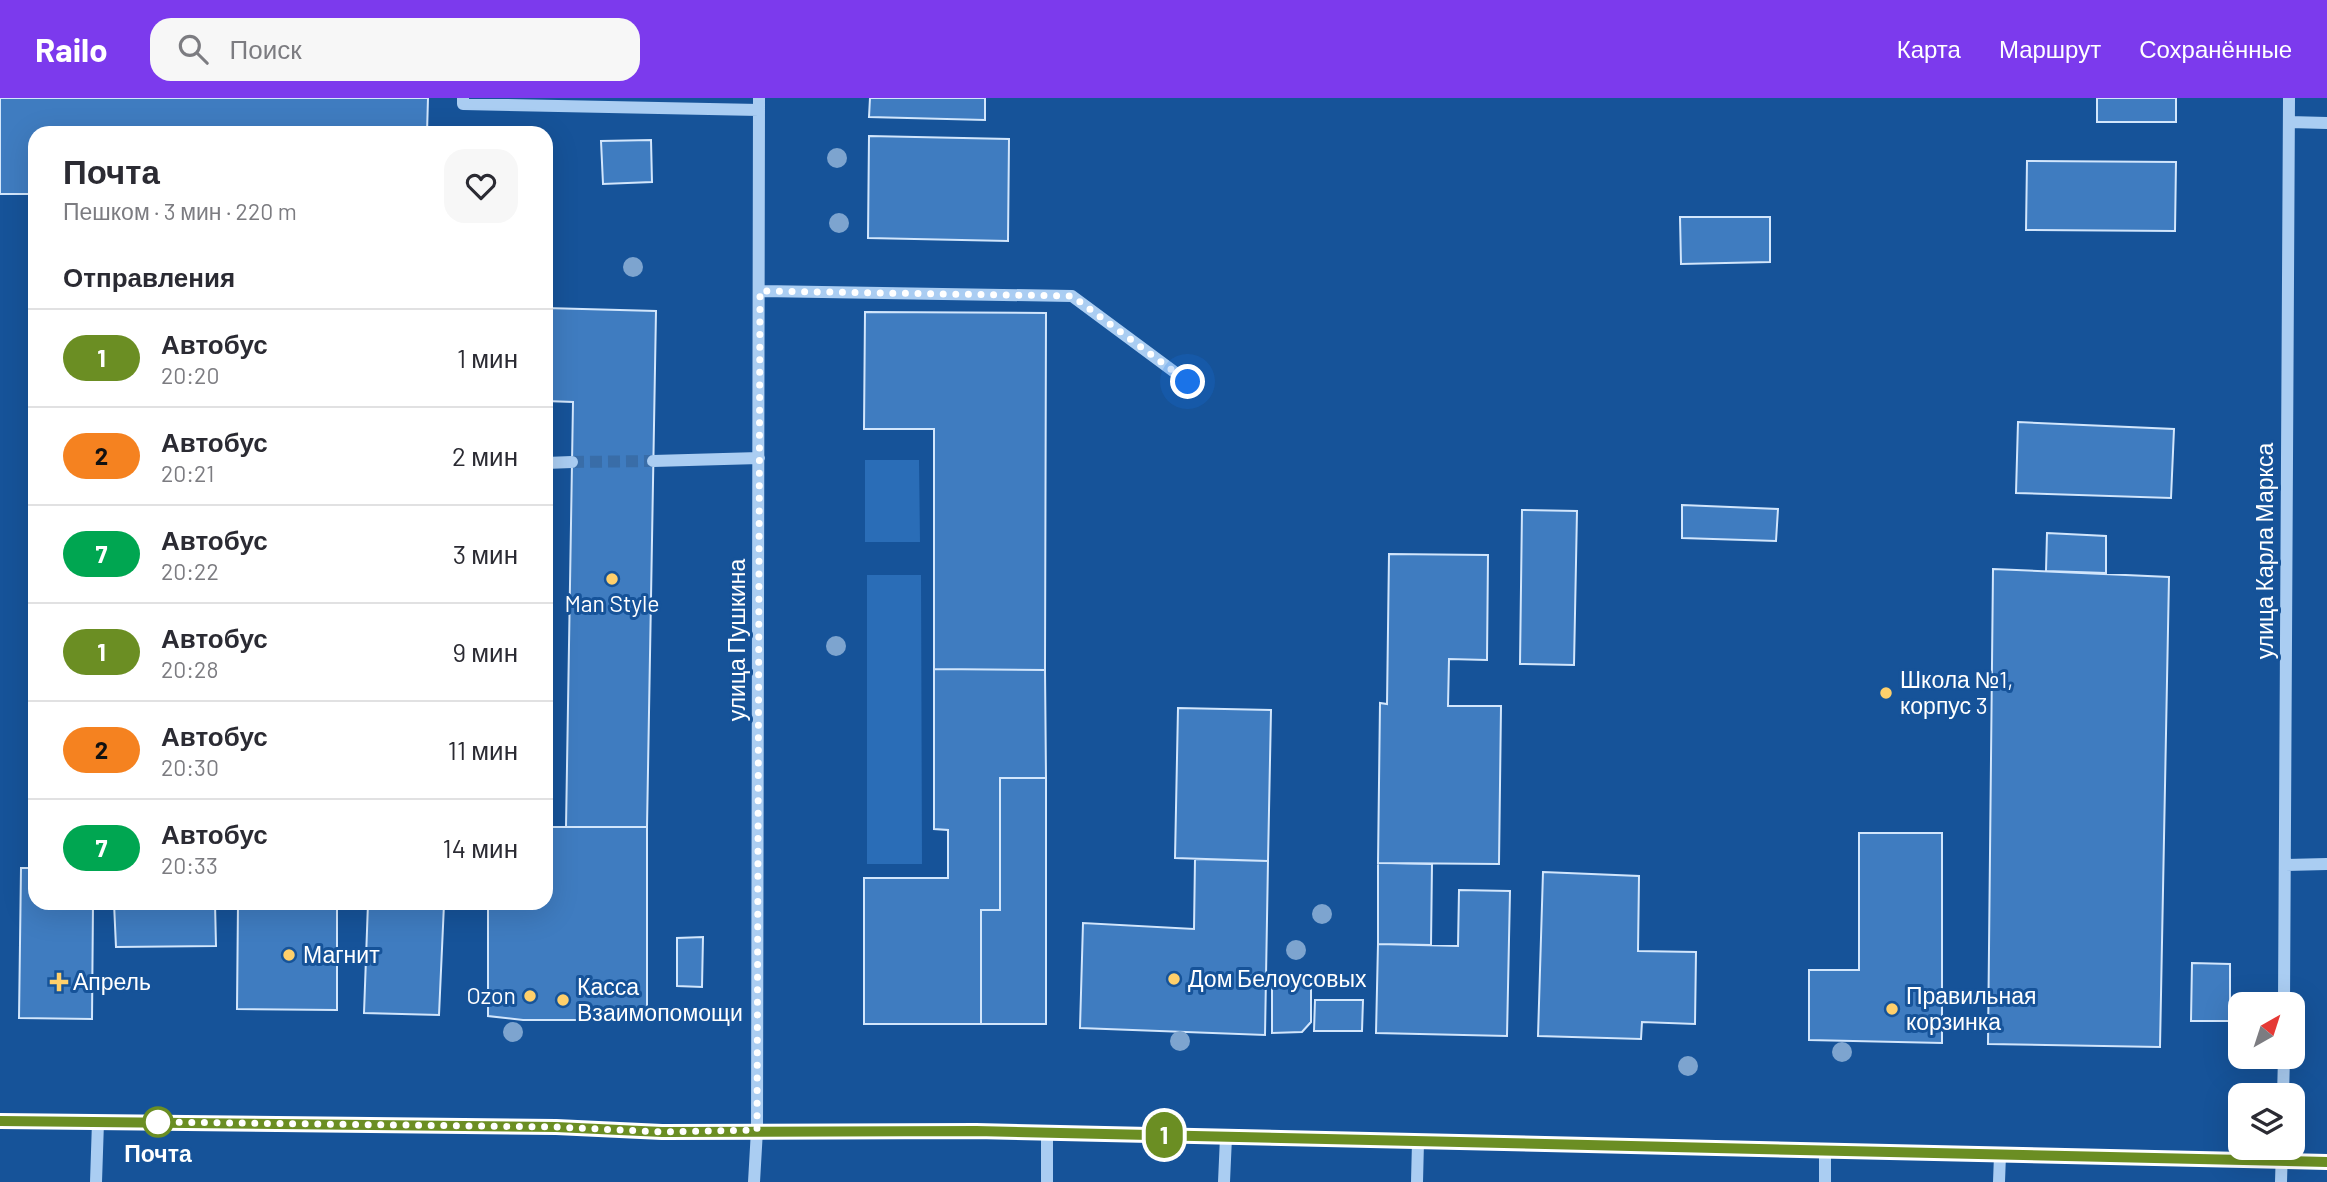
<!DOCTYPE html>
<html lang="ru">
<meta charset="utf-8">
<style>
:root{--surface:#fff;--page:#f7f7f7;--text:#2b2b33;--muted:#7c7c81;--line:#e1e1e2;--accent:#7c3aed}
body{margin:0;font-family:Barlow,sans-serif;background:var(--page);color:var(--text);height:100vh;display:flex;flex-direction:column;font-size:26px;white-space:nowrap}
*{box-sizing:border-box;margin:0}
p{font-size:23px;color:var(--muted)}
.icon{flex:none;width:38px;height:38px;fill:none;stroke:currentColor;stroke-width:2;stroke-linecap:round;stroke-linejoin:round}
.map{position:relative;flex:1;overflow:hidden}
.panel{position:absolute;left:28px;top:28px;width:525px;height:784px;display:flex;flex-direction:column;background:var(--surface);border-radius:21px;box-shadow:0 7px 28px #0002}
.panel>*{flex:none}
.badge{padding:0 14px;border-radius:23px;font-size:24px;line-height:46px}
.needle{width:46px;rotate:39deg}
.controls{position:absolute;left:2228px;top:894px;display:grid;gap:14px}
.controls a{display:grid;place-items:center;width:77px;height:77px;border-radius:14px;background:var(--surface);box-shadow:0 7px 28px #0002;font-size:35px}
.you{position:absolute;width:35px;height:35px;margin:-18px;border:5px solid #fff;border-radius:50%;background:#1a73e8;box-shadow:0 0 0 10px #1a73e833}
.map>.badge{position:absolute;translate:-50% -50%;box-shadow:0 0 0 4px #fff}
h2{padding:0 35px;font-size:26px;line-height:63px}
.round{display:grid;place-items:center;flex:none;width:74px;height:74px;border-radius:21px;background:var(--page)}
.overview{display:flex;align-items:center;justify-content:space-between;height:119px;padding:0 35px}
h1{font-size:33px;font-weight:600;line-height:52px}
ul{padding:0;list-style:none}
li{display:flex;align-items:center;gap:21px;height:98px;padding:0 35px;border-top:2px solid var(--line)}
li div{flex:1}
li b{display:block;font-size:26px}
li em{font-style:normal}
li .badge{min-width:77px;font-weight:700;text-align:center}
header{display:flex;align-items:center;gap:42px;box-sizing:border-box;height:98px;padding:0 35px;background:var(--accent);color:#fff}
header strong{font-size:33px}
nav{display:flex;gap:38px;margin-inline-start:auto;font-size:24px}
.search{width:490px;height:63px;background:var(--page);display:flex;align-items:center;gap:18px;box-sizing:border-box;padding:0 24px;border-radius:21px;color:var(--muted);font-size:26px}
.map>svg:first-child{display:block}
.green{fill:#2a6db7}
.building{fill:#3f7cc0;stroke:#d2e6fc;stroke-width:2}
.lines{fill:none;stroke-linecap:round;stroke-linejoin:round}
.minor-tunnel{stroke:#396da8;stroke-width:12;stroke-dasharray:12 6;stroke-linecap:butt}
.minor{stroke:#aacdf2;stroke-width:12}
.tree{fill:#7da4cf}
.line-casing{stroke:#fff;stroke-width:16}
.line{stroke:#6b8e23;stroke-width:10}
.walk{stroke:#fff;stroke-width:7;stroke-dasharray:0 12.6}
.poi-dot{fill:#ffd06b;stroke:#165399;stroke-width:2.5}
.stop-dot{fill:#fff;stroke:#6b8e23;stroke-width:3.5}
.labels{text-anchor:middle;stroke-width:6;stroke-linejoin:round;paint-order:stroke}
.street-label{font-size:23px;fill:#fff;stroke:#165399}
.poi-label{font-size:23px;fill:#fff;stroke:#165399;text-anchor:start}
.stop-label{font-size:23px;font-weight:bold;fill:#fff;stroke:#165399}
</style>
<header>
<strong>Railo</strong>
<div class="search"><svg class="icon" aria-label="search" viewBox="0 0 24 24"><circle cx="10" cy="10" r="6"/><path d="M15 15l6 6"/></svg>Поиск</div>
<nav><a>Карта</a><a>Маршрут</a><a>Сохранённые</a></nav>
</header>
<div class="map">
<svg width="2327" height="1084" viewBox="0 0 2327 1084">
<rect width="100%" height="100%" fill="#165399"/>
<!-- green -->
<path class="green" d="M865 362H919L920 444H865Z
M867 477H921L922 766H867Z"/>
<!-- building -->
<path class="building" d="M0 0H428L427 35H35V96H0Z
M870 0H985V22L869 19Z
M2097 0H2176V24H2097Z
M869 38 1009 41 1008 143 868 140Z
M651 42 652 84 603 86 601 43Z
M2027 63 2176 64 2175 133 2026 132Z
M1680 119H1770V164L1681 166Z
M546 210 656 213 647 729H566L573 304 546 303Z
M865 214 1046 215 1045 572 934 571V331H864Z
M2018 324 2174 331 2171 400 2016 395Z
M1682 407 1778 411 1776 443 1682 440Z
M1522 412 1577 413 1574 567 1520 566Z
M2047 435 2106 438V475L2046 473Z
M1389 456 1488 457 1487 562 1449 561 1448 608H1501L1499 766 1378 765 1380 605 1387 606Z
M1993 471 2169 479 2160 949 1988 946Z
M934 571 1045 572 1046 680H1000V812H981V926H864V780H948V732L934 731Z
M1178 610 1271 612 1268 763 1175 760Z
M1000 680H1046V926H981V812H1000Z
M546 729H647V922H523L488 918V805H546Z
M1859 735H1942V945L1809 942V872H1859Z
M1195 761 1268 763 1265 937 1080 930 1083 825 1194 831Z
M1378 765 1432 766 1431 847 1378 846Z
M21 770H35V805H93L92 921 19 920Z
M1543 774 1639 778 1638 853 1696 854 1695 926 1642 924 1641 941 1538 938Z
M1459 792 1510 793 1507 938 1376 935 1378 846 1458 848Z
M114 805H215L216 848 116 849Z
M238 805H337V912L237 911Z
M368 805 444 806 439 917 364 915Z
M703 839 702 889 677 888V840Z
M2192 865 2230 866V923H2191Z
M1272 885H1311V924L1302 934 1272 935Z
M1315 902H1363L1362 933H1314Z"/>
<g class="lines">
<!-- minor-tunnel -->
<path class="minor-tunnel" d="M572 364 653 363"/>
<!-- minor -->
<path class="minor" d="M463 0V6L759 12
M2289 24 2327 25
M760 193 1072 198 1188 284
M653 363 759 360
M546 365 572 364
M2285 767 2327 766
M2284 906 2289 0
M2283 998 2284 959
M0 1023 556 1029 662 1034 929 1033 2327 1064
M96 1084 98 1024
M754 1084 757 1032 759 0
M1047 1084V1035
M1224 1084 1226 1039
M1417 1084 1418 1044
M1825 1084V1053
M1999 1084 2000 1057
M2281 1084 2282 1050"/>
</g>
<!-- trees -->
<g class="tree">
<circle cx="837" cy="60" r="10"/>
<circle cx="839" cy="125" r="10"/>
<circle cx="633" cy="169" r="10"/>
<circle cx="836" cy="548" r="10"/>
<circle cx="1322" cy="816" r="10"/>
<circle cx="1296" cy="852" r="10"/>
<circle cx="513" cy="934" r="10"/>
<circle cx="1180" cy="943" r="10"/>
<circle cx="1842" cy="954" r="10"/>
<circle cx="1688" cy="968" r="10"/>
</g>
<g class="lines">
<!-- line casing -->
<g class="line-casing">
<path id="line" d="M0 1023 556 1029 662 1034 976 1033 2327 1064"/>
</g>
<!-- line -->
<use href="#line" class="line"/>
<!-- walk -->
<path class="walk" d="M158 1024H156L556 1029 662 1034 757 1032 760 193 1072 198 1188 284"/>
</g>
<!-- markers -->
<g class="poi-dot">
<circle cx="612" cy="481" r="7"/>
<circle cx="1886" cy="595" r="7"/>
<circle cx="289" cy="857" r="7"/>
<circle cx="1174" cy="881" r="7"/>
<path d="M55.5 873.5h7v7h7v7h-7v7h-7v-7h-7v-7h7z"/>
<circle cx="530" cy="898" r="7"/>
<circle cx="563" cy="902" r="7"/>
<circle cx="1892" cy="911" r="7"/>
</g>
<circle class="stop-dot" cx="158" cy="1024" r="14"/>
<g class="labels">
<!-- street labels -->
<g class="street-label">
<text transform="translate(2265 453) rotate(-90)" y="8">улица Карла Маркса</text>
<text transform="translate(737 542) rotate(-90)" y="8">улица Пушкина</text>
</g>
<!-- poi labels -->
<g class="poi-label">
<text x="612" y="514" text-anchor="middle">Man Style</text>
<text x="1900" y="590">Школа №1,<tspan x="1900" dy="26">корпус 3</tspan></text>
<text x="303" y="865">Магнит</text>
<text x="1188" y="889">Дом Белоусовых</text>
<text x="73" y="892">Апрель</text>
<text x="577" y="897">Касса<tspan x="577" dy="26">Взаимопомощи</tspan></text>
<text x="516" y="906" text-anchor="end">Ozon</text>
<text x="1906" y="906">Правильная<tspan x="1906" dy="26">корзинка</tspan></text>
</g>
<!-- stop labels -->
<g class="stop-label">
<text x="158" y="1064">Почта</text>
</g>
</g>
</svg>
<div class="controls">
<a><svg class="needle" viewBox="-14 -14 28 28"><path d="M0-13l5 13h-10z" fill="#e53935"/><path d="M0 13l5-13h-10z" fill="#7c7c81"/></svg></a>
<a><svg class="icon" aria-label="layers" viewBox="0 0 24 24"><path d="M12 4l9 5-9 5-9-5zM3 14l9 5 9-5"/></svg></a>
</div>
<div class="you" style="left:1188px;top:284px"></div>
<b class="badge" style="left:1164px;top:1037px;background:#6b8e23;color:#fff">1</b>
<section class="panel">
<div class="overview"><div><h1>Почта</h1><p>Пешком · 3 мин · 220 m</p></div><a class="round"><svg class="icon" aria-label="heart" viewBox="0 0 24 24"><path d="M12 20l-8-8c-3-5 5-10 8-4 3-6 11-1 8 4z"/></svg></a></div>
<h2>Отправления</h2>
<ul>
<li><span class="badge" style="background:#6b8e23;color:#fff">1</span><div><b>Автобус</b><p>20:20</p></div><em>1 мин</em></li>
<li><span class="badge" style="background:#f58220;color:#111">2</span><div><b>Автобус</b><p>20:21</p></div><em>2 мин</em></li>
<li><span class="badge" style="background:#00a651;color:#fff">7</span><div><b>Автобус</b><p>20:22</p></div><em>3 мин</em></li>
<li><span class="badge" style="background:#6b8e23;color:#fff">1</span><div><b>Автобус</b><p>20:28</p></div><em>9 мин</em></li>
<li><span class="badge" style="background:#f58220;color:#111">2</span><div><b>Автобус</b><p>20:30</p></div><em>11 мин</em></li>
<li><span class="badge" style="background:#00a651;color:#fff">7</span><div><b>Автобус</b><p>20:33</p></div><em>14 мин</em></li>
</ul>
</section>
</div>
